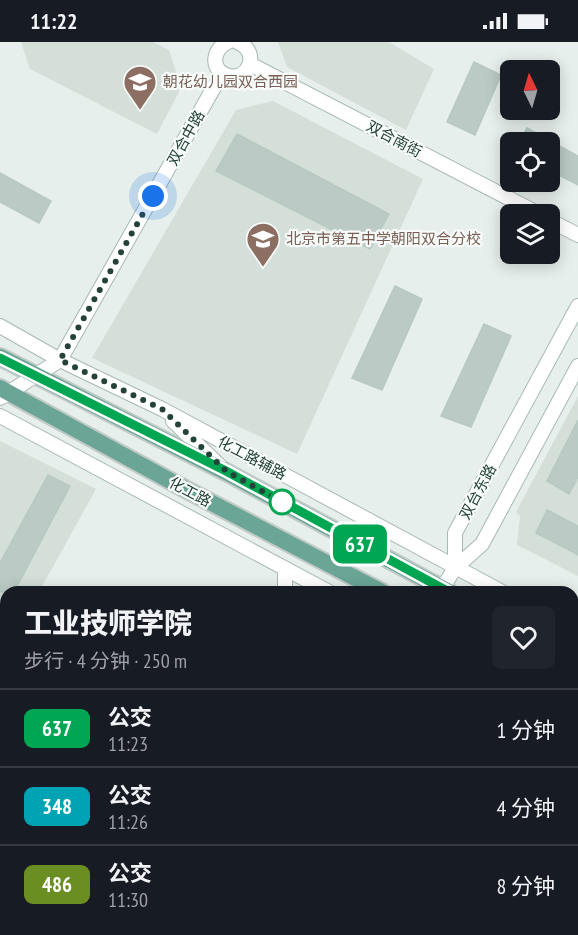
<!DOCTYPE html>
<html lang="zh">
<meta charset="utf-8">
<style>
:root{--surface:#171b24;--page:#20242c;--text:#f1f3f6;--muted:#9ea1a6;--line:#363941}
body{margin:0;font-family:"PT Sans Narrow","Noto Sans SC",sans-serif;background:var(--page);color:var(--text);height:100vh;display:flex;flex-direction:column;font-size:22px;white-space:nowrap}
*{box-sizing:border-box;margin:0}
p{font-size:20px;color:var(--muted)}
.icon{flex:none;width:33px;height:33px;fill:none;stroke:currentColor;stroke-width:2;stroke-linecap:round;stroke-linejoin:round}
.map{position:relative;flex:1;overflow:hidden}
.drawer{position:absolute;left:0px;top:544px;width:579px;height:350px;display:flex;flex-direction:column;background:var(--surface);border-radius:18px 18px 0 0;box-shadow:0 3px 15px #0003}
.drawer>*{flex:none}
.badge{padding:0 12px;border-radius:9px;font-size:21px;line-height:39px}
.needle{width:39px;rotate:355deg}
.buttons{position:absolute;left:500px;top:18px;display:grid;gap:12px}
.buttons a{display:grid;place-items:center;width:60px;height:60px;border-radius:9px;background:var(--surface);box-shadow:0 3px 15px #0003;font-size:30px}
.you{position:absolute;width:30px;height:30px;margin:-15px;border:4px solid #fff;border-radius:50%;background:#1a73e8;box-shadow:0 0 0 9px #1a73e833}
.map>.badge{position:absolute;translate:-50% -50%;box-shadow:0 0 0 3px #fff}
.round{display:grid;place-items:center;flex:none;width:63px;height:63px;border-radius:9px;background:var(--page)}
.headline{display:flex;align-items:center;justify-content:space-between;height:102px;padding:0 24px}
h1{font-size:28px;font-weight:800;line-height:45px}
ul{padding:0;list-style:none}
li{display:flex;align-items:center;gap:18px;height:78px;padding:0 24px;border-top:2px solid var(--line)}
li div{flex:1}
li b{display:block;font-size:22px}
li em{font-style:normal}
li .badge{min-width:66px;font-weight:700;text-align:center}
.status{display:flex;justify-content:space-between;align-items:center;height:42px;padding:0 30px;background:var(--surface);direction:ltr}
.status svg{height:16px;fill:currentColor}
.map>svg:first-child{display:block}
.built{fill:#d4dfda}
.building{fill:#bbcac4;stroke:#b8c9c2;stroke-width:1.5}
.lines{fill:none;stroke-linecap:round;stroke-linejoin:round}
.minor-casing{stroke:#a8b8b2;stroke-width:16}
.major-casing{stroke:#c2cac8;stroke-width:20}
.minor{stroke:#fff;stroke-width:14}
.major{stroke:#6aa596;stroke-width:16}
.line-casing{stroke:#fff;stroke-width:14}
.line{stroke:#00a651;stroke-width:9}
.walk{stroke:#24423a;stroke-width:6;stroke-dasharray:0 10.8}
.stop-dot{fill:#fff;stroke:#00a651;stroke-width:3}
.labels{text-anchor:middle;stroke-width:4.5;stroke-linejoin:round;paint-order:stroke}
.education-label{font-size:15px;fill:#785e54;stroke:#f7fbf9;text-anchor:start}
.street-label{font-size:15px;fill:#24423a;stroke:#f7fbf9}
</style>
<div class="status"><b>11:22</b><svg viewBox="0 0 49 12"><path d="M0 12V9h3v3zM5 12V6h3v6zM10 12V3h3v9zM15 12V0h3v12zM26 1h20v11H26zM47 4h2v5h-2z"/></svg></div>
<div class="map">
<svg width="578" height="893" viewBox="0 0 578 893">
<rect width="100%" height="100%" fill="#e6efeb"/>
<!-- built -->
<path class="built" d="M21 0H153L169 8 181 46 157 92 30 27Z
M278 0H389L434 27 406 88 287 25Z
M273 59 423 137 297 412 92 316 236 68Z
M578 354V534L517 503 520 474 516 470Z
M0 399 96 447 39 550H6V611L0 622Z
M578 803V893H527L530 888H573V811Z"/>
<!-- building -->
<path class="building" d="M474 20 501 33 475 93 447 80Z
M527 86 578 114V143L549 128V100H519Z
M237 92 389 172 370 207 216 129Z
M0 131 51 159 39 181 0 160Z
M395 244 422 257 382 348 352 336Z
M484 282 511 294 471 385 441 374Z
M578 378V435L569 452 547 439Z
M48 433 70 444 14 550H0V521Z
M547 468 578 484V513L536 491Z"/>
<g class="lines">
<!-- minor casing -->
<g class="minor-casing">
<path id="minor" d="M228 0C214 6 209 26 226 33 248 42 262 9 237 0
M250 22 539 172
M549 178 578 193
M0 284 60 318 162 367 502 550
M0 356 60 318 222 31
M0 374 329 550
M173 379 220 424
M455 526V491L578 264
M285 527V550
M440 550 455 526 482 502 578 324
M573 588 578 590
M573 680 578 683
M573 761 578 751
M287 888V893
M508 893 510 888"/>
</g>
<!-- major casing -->
<g class="major-casing">
<path id="major" d="M0 315 226 430 449 550
M0 346 187 448 382 550
M573 616 578 619
M573 650 578 653"/>
</g>
<!-- minor -->
<use href="#minor" class="minor"/>
<!-- major -->
<use href="#major" class="major"/>
</g>
<g class="lines">
<!-- line casing -->
<g class="line-casing">
<path id="line" d="M0 316 226 429 449 550"/>
</g>
<!-- line -->
<use href="#line" class="line"/>
<!-- walk -->
<path class="walk" d="M153 154 60 318 162 367 226 429 282 460"/>
</g>
<!-- icons -->
<defs>
<g id="school-pin" transform="scale(1.725)"><path d="M0 17L-7.5 6A9.5 9.5 0 1 1 7.5 6Z" fill="#8d6e63" stroke="#f7fbf9"/><path d="M0-5L7-2L0 1L-7-2ZM-4 1L0 2.5L4 1V4Q0 6-4 4Z" fill="#fff"/></g>
</defs>
<g fill-rule="evenodd">
<use href="#school-pin" x="140" y="40"/>
<use href="#school-pin" x="263" y="197"/>
</g>
<!-- markers -->
<circle class="stop-dot" cx="282" cy="460" r="12"/>
<g class="labels">
<!-- education labels -->
<g class="education-label">
<text x="163" y="45">朝花幼儿园双合西园</text>
<text x="286" y="202">北京市第五中学朝阳双合分校</text>
</g>
<!-- street labels -->
<g class="street-label">
<text transform="translate(186 96) rotate(-61)" y="5">双合中路</text>
<text transform="translate(394 97) rotate(28)" y="5">双合南街</text>
<text transform="translate(252 416) rotate(28)" y="5">化工路辅路</text>
<text transform="translate(190 450) rotate(28)" y="5">化工路</text>
<text transform="translate(478 450) rotate(-62)" y="5">双台东路</text>
</g>
</g>
</svg>
<div class="buttons">
<a><svg class="needle" viewBox="-14 -14 28 28"><path d="M0-13l5 13h-10z" fill="#e53935"/><path d="M0 13l5-13h-10z" fill="#9ea1a6"/></svg></a>
<a><svg class="icon" aria-label="locate" viewBox="0 0 24 24"><circle cx="12" cy="12" r="6"/><path d="M12 2v4M12 18v4M2 12h4M18 12h4"/></svg></a>
<a><svg class="icon" aria-label="layers" viewBox="0 0 24 24"><path d="M12 4l9 5-9 5-9-5zM3 14l9 5 9-5"/></svg></a>
</div>
<div class="you" style="left:153px;top:154px"></div>
<b class="badge" style="left:360px;top:502px;background:#00a651;color:#fff">637</b>
<section class="drawer">
<div class="headline"><div><h1>工业技师学院</h1><p>步行 · 4 分钟 · 250 m</p></div><a class="round"><svg class="icon" aria-label="heart" viewBox="0 0 24 24"><path d="M12 20l-8-8c-3-5 5-10 8-4 3-6 11-1 8 4z"/></svg></a></div>
<ul>
<li><span class="badge" style="background:#00a651;color:#fff">637</span><div><b>公交</b><p>11:23</p></div><em>1 分钟</em></li>
<li><span class="badge" style="background:#00a3b4;color:#fff">348</span><div><b>公交</b><p>11:26</p></div><em>4 分钟</em></li>
<li><span class="badge" style="background:#6b8e23;color:#fff">486</span><div><b>公交</b><p>11:30</p></div><em>8 分钟</em></li>
</ul>
</section>
</div>
